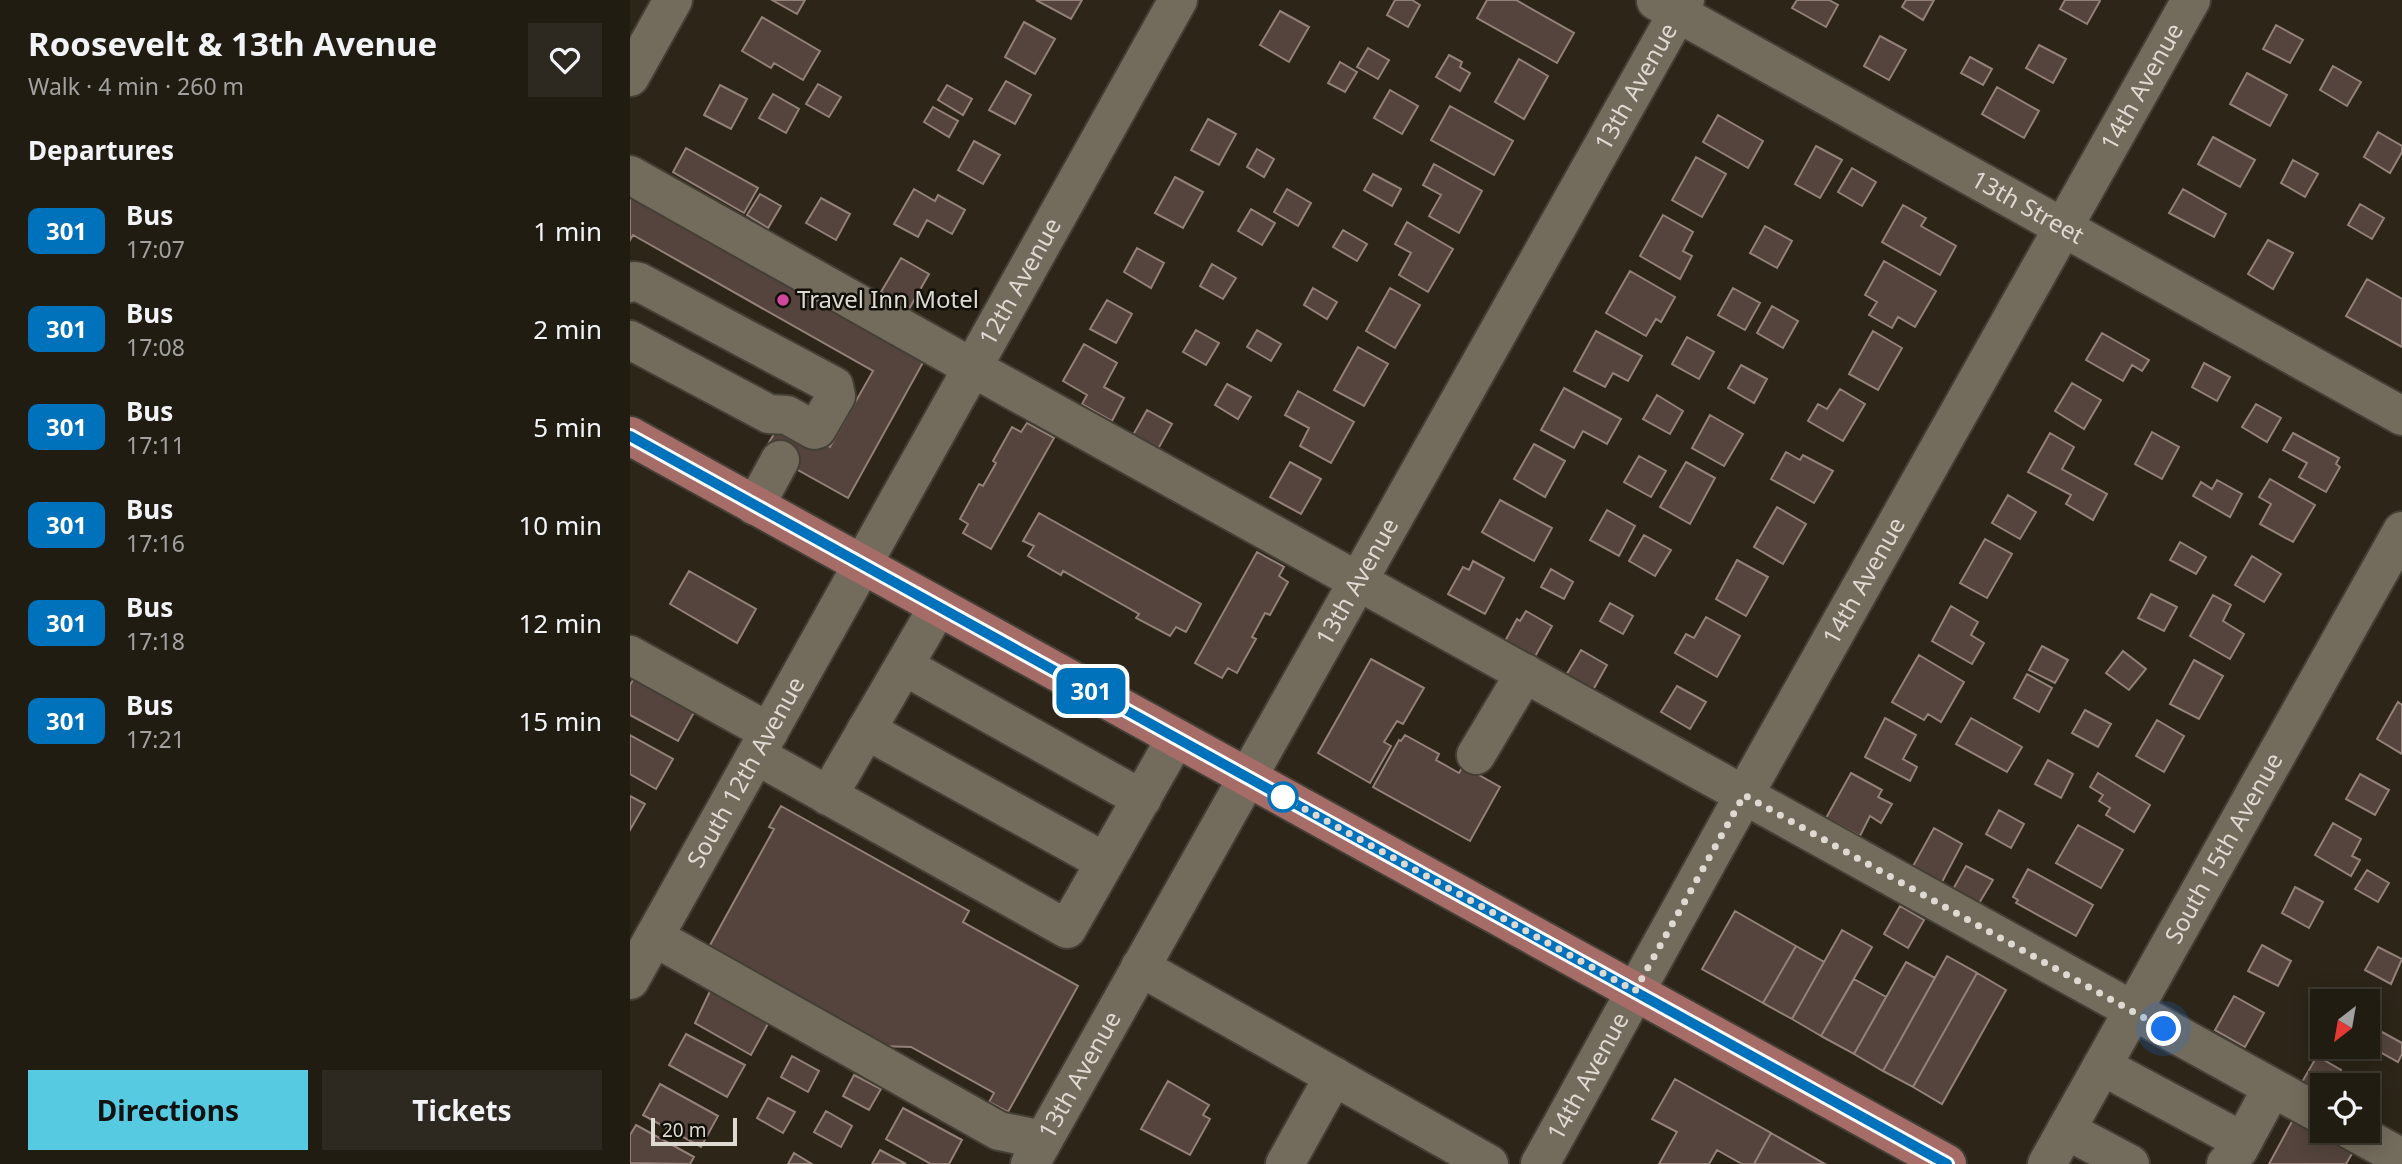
<!DOCTYPE html>
<meta charset="utf-8">
<style>
:root{--surface:#211c12;--page:#2d2920;--text:#f1f3f6;--muted:#a2a19f;--line:#3e3a32;--accent:#55cae0}
body{margin:0;font-family:"Noto Sans",sans-serif;background:var(--page);color:var(--text);height:100vh;display:flex;flex-direction:column;font-size:26px;white-space:nowrap}
*{box-sizing:border-box;margin:0}
p{font-size:23px;color:var(--muted)}
.icon{flex:none;width:38px;height:38px;fill:none;stroke:currentColor;stroke-width:2;stroke-linecap:round;stroke-linejoin:round}
.map{position:relative;flex:1;overflow:hidden}
.side{display:flex;flex-direction:column;background:var(--surface);width:630px}
.side>*{flex:none}
.badge{padding:0 14px;border-radius:10px;font-size:24px;line-height:46px}
.needle{width:46px;rotate:211deg}
.fabs{position:absolute;left:1680px;top:989px;display:grid;gap:14px}
.fabs a{display:grid;place-items:center;width:70px;height:70px;border-radius:0px;background:var(--surface);box-shadow:0 4px 18px #0003,0 0 0 2px var(--line);font-size:35px}
.scale{position:absolute;left:21px;bottom:18px;width:86px;box-sizing:border-box;padding-left:7px;border:4px solid #dedad2;border-top:0;font-size:19px;line-height:24px;white-space:nowrap;color:#dedad2;-webkit-text-stroke:5px #120f09;paint-order:stroke}
.you{position:absolute;width:35px;height:35px;margin:-18px;border:5px solid #fff;border-radius:50%;background:#1a73e8;box-shadow:0 0 0 10px #1a73e833}
.map>.badge{position:absolute;translate:-50% -50%;box-shadow:0 0 0 4px #fff}
h2{padding:0 28px;font-size:26px;line-height:63px}
.round{display:grid;place-items:center;flex:none;width:74px;height:74px;border-radius:0px;background:var(--page)}
.overview{display:flex;align-items:center;justify-content:space-between;height:119px;padding:0 28px}
h1{font-size:33px;font-weight:700;line-height:52px}
.primary-button{display:flex;gap:14px;margin-top:auto;padding:14px 28px}
.primary-button a{flex:1;height:80px;border-radius:0px;background:var(--accent);color:#111;font-size:28px;font-weight:700;line-height:80px;text-align:center}
.primary-button a+a{background:var(--page);color:var(--text)}
ul{padding:0;list-style:none}
li{display:flex;align-items:center;gap:21px;height:98px;padding:0 28px}
li div{flex:1}
li b{display:block;font-size:26px}
li em{font-style:normal}
li .badge{min-width:77px;font-weight:700;text-align:center}
main{display:flex;flex:1;min-height:0}
.map>svg:first-child{display:block}
.building{fill:#54443d;stroke:#928079;stroke-width:2}
.lines{fill:none;stroke-linecap:round;stroke-linejoin:round}
.minor-casing{stroke:#443f35;stroke-width:42}
.major-casing{stroke:#443f35;stroke-width:42}
.minor{stroke:#736b5c;stroke-width:38}
.major{stroke:#a56c68;stroke-width:38}
.line-casing{stroke:#fff;stroke-width:16}
.line{stroke:#0072bc;stroke-width:10}
.walk{stroke:#dedad2;stroke-width:7;stroke-dasharray:0 12.6}
.hotel-dot{fill:#d1479c;stroke:#120f09;stroke-width:2.5}
.stop-dot{fill:#fff;stroke:#0072bc;stroke-width:3.5}
.labels{text-anchor:middle;stroke-width:5;stroke-linejoin:round;paint-order:stroke}
.street-label{font-size:24px;fill:#dedad2;stroke:#120f09}
.poi-label{font-size:24px;fill:#dedad2;stroke:#120f09;text-anchor:start}
</style>
<main>
<section class="side">
<div class="overview"><div><h1>Roosevelt &amp; 13th Avenue</h1><p>Walk · 4 min · 260 m</p></div><a class="round"><svg class="icon" aria-label="heart" viewBox="0 0 24 24"><path d="M12 20l-8-8c-3-5 5-10 8-4 3-6 11-1 8 4z"/></svg></a></div>
<h2>Departures</h2>
<ul>
<li><span class="badge" style="background:#0072bc;color:#fff">301</span><div><b>Bus</b><p>17:07</p></div><em>1 min</em></li>
<li><span class="badge" style="background:#0072bc;color:#fff">301</span><div><b>Bus</b><p>17:08</p></div><em>2 min</em></li>
<li><span class="badge" style="background:#0072bc;color:#fff">301</span><div><b>Bus</b><p>17:11</p></div><em>5 min</em></li>
<li><span class="badge" style="background:#0072bc;color:#fff">301</span><div><b>Bus</b><p>17:16</p></div><em>10 min</em></li>
<li><span class="badge" style="background:#0072bc;color:#fff">301</span><div><b>Bus</b><p>17:18</p></div><em>12 min</em></li>
<li><span class="badge" style="background:#0072bc;color:#fff">301</span><div><b>Bus</b><p>17:21</p></div><em>15 min</em></li>
</ul>
<div class="primary-button"><a>Directions</a><a>Tickets</a></div>
</section>
<div class="map">
<svg width="1772" height="1164" viewBox="0 0 1772 1164">
<rect width="100%" height="100%" fill="#2c2518"/>
<!-- building -->
<path class="building" d="M142 0H175L167 14Z
M406 0H452L441 19Z
M765 0H782L790 5 778 27 757 15Z
M857 0H886L944 33 927 63 847 18Z
M1167 0H1199L1208 5 1196 27 1162 8Z
M1276 0H1304L1293 20 1272 7Z
M1435 0H1469L1470 1 1457 24 1430 9Z
M650 11 679 27 659 62 630 45Z
M132 17 190 51 173 80 144 63 141 68 112 51Z
M394 22 425 39 405 74 375 57Z
M1646 25 1673 40 1660 63 1633 49Z
M1250 36 1276 50 1259 80 1234 66Z
M1409 45 1436 59 1423 83 1396 68Z
M738 48 759 60 748 79 727 67Z
M819 55 832 62 830 67 840 73 830 91 806 77Z
M1340 57 1362 69 1353 85 1331 73Z
M889 59 918 76 894 119 865 102Z
M710 62 727 72 715 92 698 83Z
M1703 66 1731 82 1717 106 1690 90Z
M1617 73 1657 95 1640 126 1600 104Z
M376 81 401 95 385 124 359 110Z
M188 84 211 97 199 117 176 104Z
M90 85 117 99 101 129 74 115Z
M317 85 342 99 333 115 308 100Z
M1367 87 1409 111 1394 138 1352 114Z
M760 90 788 106 772 134 744 118Z
M143 94 169 109 156 133 129 118Z
M820 106 883 141 864 175 801 140Z
M303 107 328 121 319 137 294 122Z
M1088 115 1133 141 1118 168 1073 142Z
M578 119 606 134 589 165 561 150Z
M1748 132 1772 146V152L1760 173 1734 157Z
M1583 137 1625 160 1610 187 1568 164Z
M344 141 370 155 353 184 328 170Z
M1186 146 1212 160 1190 198 1165 184Z
M56 148 128 188 114 213 43 172Z
M627 149 644 159 634 177 617 167Z
M1066 157 1096 174 1072 217 1042 200Z
M1663 160 1688 174 1675 197 1651 183Z
M804 164 852 191 829 233 799 216 811 195 793 185Z
M1222 168 1246 182 1232 206 1208 192Z
M743 174 771 189 762 206 734 190Z
M545 177 573 192 553 228 525 213Z
M284 189 305 201 308 195 335 210 322 234 297 220 288 237 264 224Z
M657 189 681 203 668 226 644 212Z
M1553 189 1596 214 1584 237 1539 213Z
M0 193 295 359 218 498 134 451 152 420 200 447 243 371 3 235 0 240Z
M130 194 151 206 138 228 117 215Z
M191 198 220 214 206 240 176 223Z
M1730 204 1754 218 1742 239 1718 225Z
M1273 205 1296 218 1291 226 1326 246 1310 275 1252 242Z
M621 209 645 223 632 245 608 231Z
M1033 215 1063 232 1053 251 1062 256 1050 279 1010 256Z
M777 222 823 249 798 292 769 275 781 253 765 244Z
M1135 226 1162 241 1147 268 1120 253Z
M713 230 737 244 727 261 703 247Z
M1638 240 1663 253 1643 289 1618 274Z
M507 248 534 263 521 288 494 272Z
M271 258 299 274 279 309 251 292Z
M1254 261 1306 291 1285 327 1268 317 1262 328 1239 315 1247 302 1235 295Z
M582 264 606 278 593 299 570 286Z
M1000 271 1045 297 1031 322 1026 319 1016 336 976 313Z
M1737 279 1772 299V347L1716 316Z
M683 288 707 302 697 319 674 305Z
M760 288 790 305 765 348 736 331Z
M1103 288 1130 303 1115 330 1088 315Z
M477 300 502 314 486 343 460 329Z
M1142 306 1168 321 1153 348 1127 333Z
M566 330 589 343 576 365 553 352Z
M627 330 651 344 641 361 617 347Z
M966 331 1012 356 998 381 983 373 975 387 944 371Z
M1243 331 1272 348 1248 390 1219 374Z
M1472 333 1519 360 1512 371 1502 365 1493 381 1456 360Z
M1057 337 1084 352 1069 379 1042 364Z
M454 344 487 363 474 387 494 398 482 421 452 404 457 395 433 381Z
M728 347 758 364 734 406 704 390Z
M1574 363 1600 377 1587 401 1562 387Z
M1111 365 1137 379 1124 403 1098 388Z
M1442 383 1471 400 1454 429 1425 411Z
M597 384 621 397 608 419 585 405Z
M934 388 991 419 977 444 953 431 944 448 911 430Z
M1210 389 1235 404 1213 441 1178 421 1188 404 1197 409Z
M668 391 724 422 701 463 670 446 679 428 655 415Z
M1027 395 1053 411 1040 434 1013 419Z
M1626 404 1651 418 1637 442 1612 427Z
M517 410 542 424 528 449 503 435Z
M1080 415 1113 434 1094 466 1062 448Z
M397 423 424 438 361 549 333 533 338 524 330 519 349 484 353 486 366 463 363 461 382 427 391 432Z
M1522 432 1549 447 1532 479 1505 464Z
M1420 433 1444 447 1432 469 1477 494 1463 520 1436 504 1441 495 1398 472Z
M1663 433 1709 458 1706 464 1710 467 1696 492 1669 477 1677 463 1653 450Z
M904 444 935 461 915 497 884 479Z
M1156 452 1170 460 1173 455 1203 471 1184 503 1141 479Z
M1009 456 1036 471 1021 497 994 482Z
M660 462 691 479 671 514 640 497Z
M1056 462 1085 478 1060 524 1030 507Z
M1640 479 1685 505 1663 542 1630 524 1641 504 1629 497Z
M1587 480 1612 494 1600 517 1563 496 1571 482 1582 489Z
M1378 495 1406 512 1390 539 1362 523Z
M870 500 922 528 904 561 852 532Z
M1147 507 1176 524 1153 564 1124 547Z
M977 510 1005 526 989 556 960 540Z
M409 513 571 604 556 632 546 627 540 636 506 618 509 614 433 571 431 575 398 556 404 546 393 541Z
M1014 535 1041 550 1025 576 999 561Z
M1355 539 1382 554 1357 598 1330 583Z
M1550 542 1576 557 1566 574 1540 560Z
M627 552 654 567 649 576 658 582 640 615 635 613 622 637 626 639 607 673 598 668 592 678 565 663Z
M1622 556 1651 574 1634 602 1605 585Z
M1107 560 1138 577 1116 616 1086 599Z
M843 561 874 578 855 614 818 594 833 567 839 570Z
M921 569 943 582 934 599 911 587Z
M59 571 126 609 107 643 40 604Z
M1521 594 1547 607 1534 631 1508 618Z
M1583 595 1601 605 1593 621 1614 634 1600 659 1560 636Z
M980 603 1003 616 993 634 970 621Z
M1321 606 1348 622 1341 635 1354 643 1342 664 1302 641Z
M896 611 922 626 903 660 874 643 887 619 890 621Z
M1076 617 1110 636 1087 677 1045 653 1056 634 1064 638Z
M1412 646 1438 660 1425 683 1399 670Z
M951 650 977 665 962 692 935 677Z
M1493 651 1516 669 1499 690 1476 673Z
M1289 655 1334 682 1311 722 1298 714 1294 720 1262 702Z
M741 659 794 688 773 724 767 721 754 742 761 746 740 783 688 753Z
M1564 660 1593 676 1569 719 1540 704Z
M1397 674 1422 688 1409 712 1384 698Z
M6 675 66 709 48 741 0 715V685Z
M1047 686 1076 702 1060 729 1031 712Z
M1768 702 1772 705V754L1747 739Z
M1455 710 1481 724 1468 747 1442 733Z
M1255 718 1286 735 1273 759 1287 767 1280 781 1235 757Z
M1341 718 1392 747 1377 772 1326 744Z
M1527 720 1554 736 1534 772 1506 756Z
M0 735 43 759 26 789 0 774Z
M775 735 809 754 806 760 829 773 833 766 870 787 840 841 743 787 769 740 771 741Z
M1418 760 1443 774 1431 798 1405 784Z
M1221 773 1252 790 1248 797 1262 804 1251 823 1240 816 1230 836 1196 818Z
M1468 773 1520 805 1504 832 1476 815 1480 808 1469 801 1473 795 1460 787Z
M1730 774 1759 790 1745 815 1716 799Z
M0 796 15 804 0 830Z
M151 806 339 911 333 922 448 986 378 1112 359 1102 364 1093 281 1047 247 1046 79 947 144 829 139 827Z
M1369 810 1394 824 1381 848 1356 834Z
M1703 823 1731 839 1722 856 1730 860 1721 876 1685 855Z
M1448 825 1493 850 1471 888 1426 863Z
M1304 828 1332 844 1311 884 1282 868Z
M1336 866 1363 880 1348 905 1322 891Z
M1398 869 1463 905 1446 936 1386 903 1388 900 1383 897Z
M1737 870 1759 883 1748 902 1725 889Z
M1665 887 1693 902 1679 928 1652 913Z
M1270 906 1294 920 1278 948 1254 934Z
M1105 911 1166 946 1133 1003 1072 969Z
M1212 930 1242 947 1191 1036 1162 1019Z
M1632 945 1661 961 1648 986 1618 971Z
M1166 946 1194 962 1162 1019 1133 1003Z
M1748 947 1772 959 1761 984 1735 970Z
M1317 956 1347 973 1283 1087 1253 1071Z
M1276 962 1305 978 1253 1071 1224 1054Z
M1347 973 1376 990 1312 1104 1283 1087Z
M1224 979 1256 997 1224 1054 1191 1036Z
M81 989 139 1022 121 1055 65 1023Z
M1604 996 1634 1013 1615 1047 1585 1030Z
M1752 1032 1772 1043V1054L1768 1062 1743 1048Z
M56 1034 115 1065 97 1097 39 1065Z
M162 1056 189 1071 178 1092 151 1077Z
M1687 1056 1711 1070 1703 1085H1692V1093L1672 1082Z
M224 1075 251 1089 239 1110 213 1096Z
M1722 1076 1747 1090 1738 1106V1085H1717Z
M1045 1079 1141 1133 1124 1164H1112L1087 1150 1079 1164H1029L1047 1132 1022 1119Z
M538 1081 579 1105 573 1115 580 1119 560 1155 511 1129Z
M30 1084 88 1116 71 1147 13 1115Z
M138 1098 165 1112 153 1133 127 1118Z
M273 1108 332 1140 319 1164H301L256 1139Z
M196 1111 222 1126 211 1147 184 1132Z
M1666 1114 1726 1147 1716 1164H1639Z
M6 1125 64 1157 60 1164 0 1163V1135Z
M1141 1133 1195 1164H1124Z
M250 1150 276 1164H242Z
M164 1153 182 1164H158Z"/>
<g class="lines">
<!-- minor casing -->
<g class="minor-casing">
<g id="minor">
<path id="s1" d="M1026 1 1772 416"/>
<path d="M0 77 43 0"/>
<path d="M0 175 343 368 1692 1115"/>
<path d="M0 283 4 281 9 282 204 386 206 396 187 429 184 430 157 415 139 414 0 340"/>
<path d="M125 506 150 460"/>
<path d="M0 655 139 732"/>
<path d="M274 666 512 799"/>
<path d="M236 730 475 862"/>
<path d="M126 755 437 929 546 738"/>
<path d="M846 755 895 673"/>
<path d="M198 796 308 607"/>
<path d="M24 937 369 1131 413 1140"/>
<path d="M510 967 859 1164"/>
<path id="s2" d="M0 980 548 0"/>
<path d="M1472 1066 1612 1141"/>
<path d="M1436 1130 1500 1164"/>
<path d="M1721 1130 1772 1158"/>
<path id="s3" d="M400 1164 1055 0"/>
<path d="M655 1164 704 1076"/>
<path id="s4" d="M910 1164 1114 795 1561 0"/>
<path id="s5" d="M1417 1164 1772 531"/>
<path d="M1596 1164 1609 1149 1642 1088"/>
</g>
</g>
<!-- major casing -->
<g class="major-casing">
<path id="major" d="M0 436 1317 1164"/>
</g>
<!-- minor -->
<use href="#minor" class="minor"/>
<!-- major -->
<use href="#major" class="major"/>
</g>
<g class="lines">
<!-- line casing -->
<g class="line-casing">
<path id="line" d="M0 436 1317 1164"/>
</g>
<!-- line -->
<use href="#line" class="line"/>
<!-- walk -->
<path class="walk" d="M653 797 1005 991 1114 795 1534 1029"/>
</g>
<!-- markers -->
<circle class="hotel-dot" cx="153" cy="300" r="7"/>
<circle class="stop-dot" cx="653" cy="797" r="14"/>
<g class="labels">
<!-- street labels -->
<g class="street-label">
<text dy="8" stroke="none"><textPath href="#s4" startOffset="1234">14th Avenue</textPath></text>
<text dy="8" stroke="none"><textPath href="#s3" startOffset="1236">13th Avenue</textPath></text>
<text dy="8" stroke="none"><textPath href="#s1" startOffset="425">13th Street</textPath></text>
<text dy="8" stroke="none"><textPath href="#s2" startOffset="800">12th Avenue</textPath></text>
<text dy="8" stroke="none"><textPath href="#s3" startOffset="668">13th Avenue</textPath></text>
<text dy="8" stroke="none"><textPath href="#s4" startOffset="667">14th Avenue</textPath></text>
<text dy="8" stroke="none"><textPath href="#s2" startOffset="238">South 12th Avenue</textPath></text>
<text dy="8" stroke="none"><textPath href="#s5" startOffset="362">South 15th Avenue</textPath></text>
<text dy="8" stroke="none"><textPath href="#s3" startOffset="102">13th Avenue</textPath></text>
<text dy="8" stroke="none"><textPath href="#s4" startOffset="100">14th Avenue</textPath></text>
</g>
<!-- poi labels -->
<g class="poi-label">
<text x="167" y="308">Travel Inn Motel</text>
</g>
</g>
</svg>
<div class="fabs">
<a><svg class="needle" viewBox="-14 -14 28 28"><path d="M0-13l5 13h-10z" fill="#e53935"/><path d="M0 13l5-13h-10z" fill="#a2a19f"/></svg></a>
<a><svg class="icon" aria-label="locate" viewBox="0 0 24 24"><circle cx="12" cy="12" r="6"/><path d="M12 2v4M12 18v4M2 12h4M18 12h4"/></svg></a>
</div>
<div class="scale">20 m</div>
<div class="you" style="left:1534px;top:1029px"></div>
<b class="badge" style="left:461px;top:691px;background:#0072bc;color:#fff">301</b>
</div>
</main>
